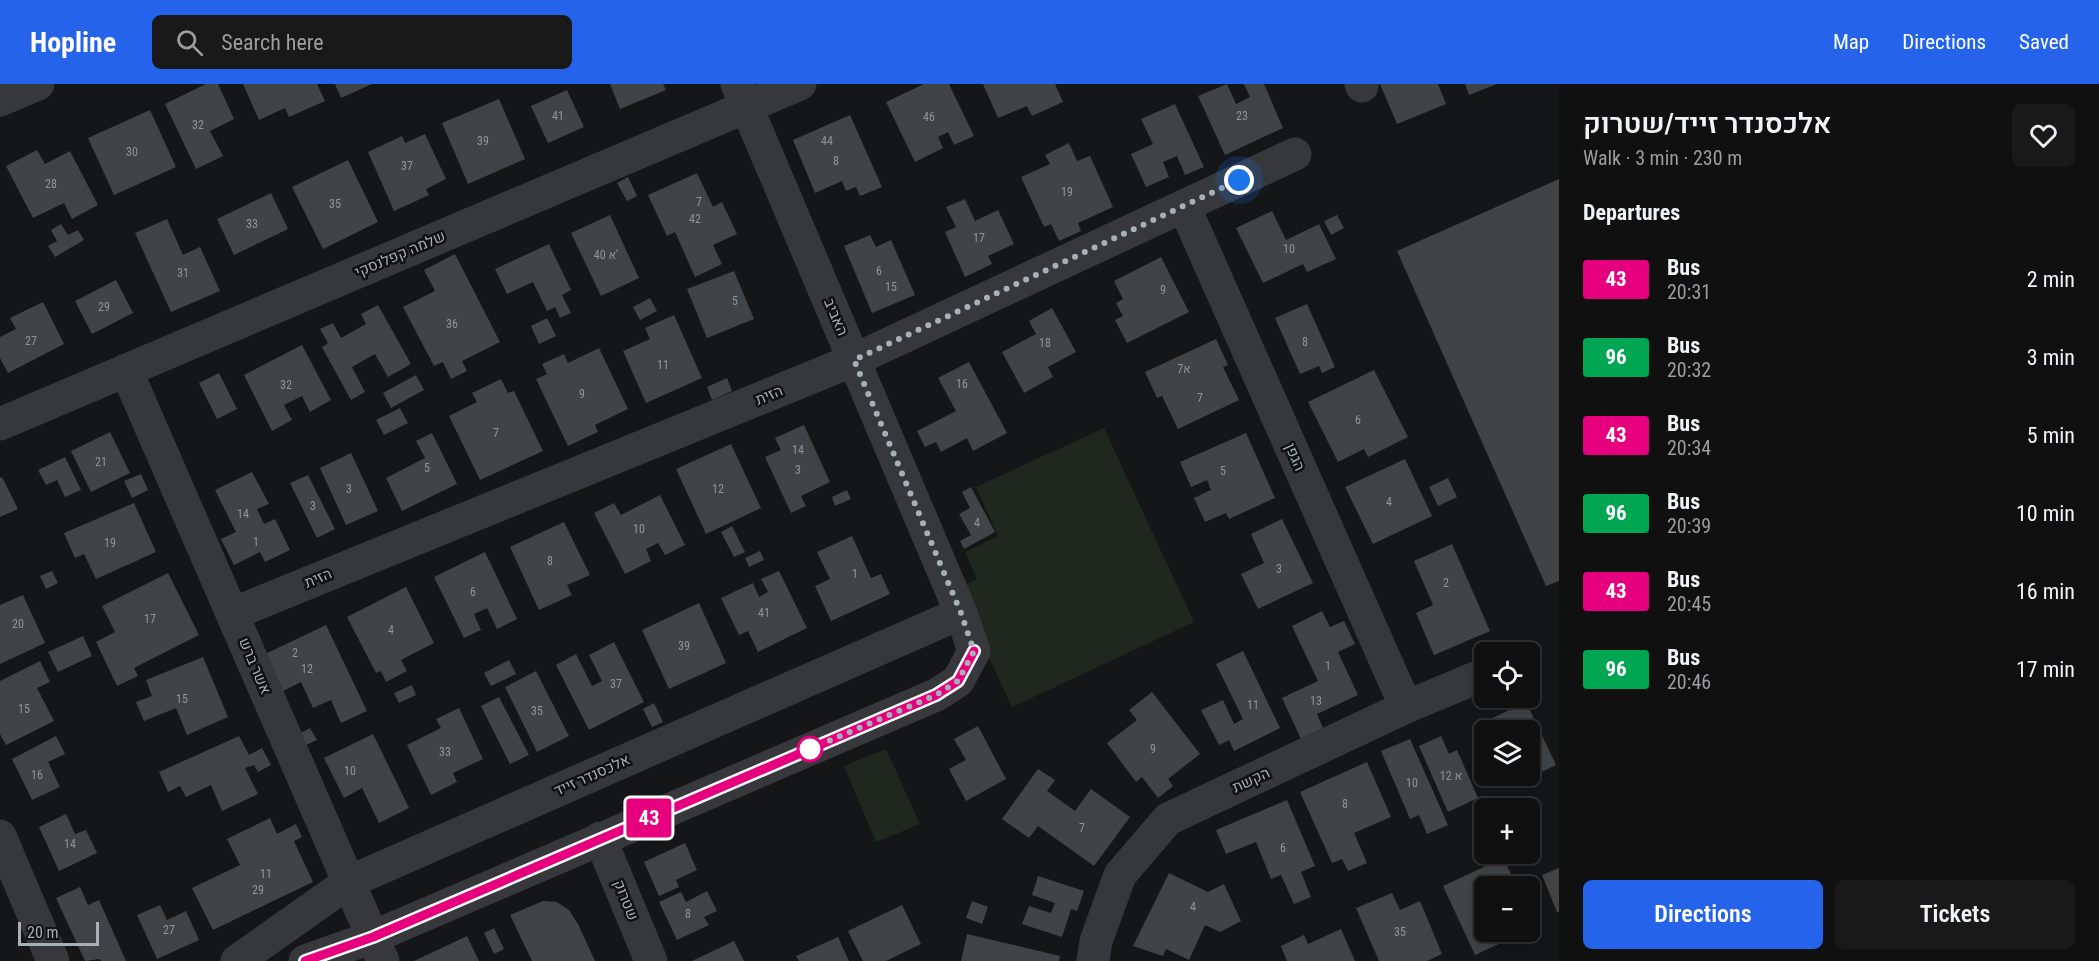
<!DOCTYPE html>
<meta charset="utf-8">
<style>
:root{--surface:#101011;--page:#19191a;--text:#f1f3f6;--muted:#9c9d9f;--line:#303031;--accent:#2563eb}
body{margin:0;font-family:"Roboto Condensed",Heebo,sans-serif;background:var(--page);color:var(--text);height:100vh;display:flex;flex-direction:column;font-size:22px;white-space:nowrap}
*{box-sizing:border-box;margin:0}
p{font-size:20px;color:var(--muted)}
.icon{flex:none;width:33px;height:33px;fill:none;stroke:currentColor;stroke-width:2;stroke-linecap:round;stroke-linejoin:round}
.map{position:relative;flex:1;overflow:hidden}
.panel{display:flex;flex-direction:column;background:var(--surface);width:540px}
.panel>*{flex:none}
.badge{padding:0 12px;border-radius:4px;font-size:21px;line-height:39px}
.buttons{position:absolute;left:1474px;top:558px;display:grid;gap:12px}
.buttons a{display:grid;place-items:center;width:66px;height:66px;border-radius:9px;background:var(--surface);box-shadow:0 3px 9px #0003,0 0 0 2px var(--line);font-size:30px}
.scale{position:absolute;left:18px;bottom:15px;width:81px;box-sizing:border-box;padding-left:6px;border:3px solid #a7b0b7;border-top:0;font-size:16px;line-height:21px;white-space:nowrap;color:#a7b0b7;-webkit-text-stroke:4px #101112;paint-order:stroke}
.you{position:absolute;width:30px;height:30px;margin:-15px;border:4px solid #fff;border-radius:50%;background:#1a73e8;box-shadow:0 0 0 9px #1a73e833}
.map>.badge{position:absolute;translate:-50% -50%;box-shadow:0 0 0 3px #fff}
h2{padding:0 24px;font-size:22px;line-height:54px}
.round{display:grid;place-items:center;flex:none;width:63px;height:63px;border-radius:9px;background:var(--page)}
.overview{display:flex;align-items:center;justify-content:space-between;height:102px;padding:0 24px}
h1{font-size:28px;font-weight:600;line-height:45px}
.action{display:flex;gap:12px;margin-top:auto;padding:12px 24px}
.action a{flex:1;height:69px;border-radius:9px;background:var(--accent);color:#fff;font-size:24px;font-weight:600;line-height:69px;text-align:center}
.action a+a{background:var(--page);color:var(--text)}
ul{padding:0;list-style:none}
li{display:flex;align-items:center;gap:18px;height:78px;padding:0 24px}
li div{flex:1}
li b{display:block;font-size:22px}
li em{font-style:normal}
li .badge{min-width:66px;font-weight:700;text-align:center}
header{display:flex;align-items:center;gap:36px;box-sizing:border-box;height:84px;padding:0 30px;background:var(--accent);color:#fff}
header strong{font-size:28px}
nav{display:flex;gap:33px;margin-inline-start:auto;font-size:21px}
.search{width:420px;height:54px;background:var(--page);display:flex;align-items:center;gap:15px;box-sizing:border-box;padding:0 21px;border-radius:9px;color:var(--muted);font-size:22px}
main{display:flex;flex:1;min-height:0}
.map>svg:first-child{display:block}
.green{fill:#20271f}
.building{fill:#414447}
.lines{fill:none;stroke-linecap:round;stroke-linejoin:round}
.minor{stroke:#36383c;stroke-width:33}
.line-casing{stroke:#fff;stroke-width:14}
.line{stroke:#e6007e;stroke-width:9}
.walk{stroke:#a7b0b7;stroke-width:6;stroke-dasharray:0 10.8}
.stop-dot{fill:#fff;stroke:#e6007e;stroke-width:3}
.labels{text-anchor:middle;stroke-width:5;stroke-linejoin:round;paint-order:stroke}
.number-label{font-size:12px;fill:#8e959b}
.street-label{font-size:15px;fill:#a7b0b7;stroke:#101112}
</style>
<header>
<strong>Hopline</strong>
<div class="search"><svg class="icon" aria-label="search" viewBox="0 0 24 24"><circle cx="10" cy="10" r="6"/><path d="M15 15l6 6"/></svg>Search here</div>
<nav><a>Map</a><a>Directions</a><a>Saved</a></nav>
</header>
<main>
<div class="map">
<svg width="1559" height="877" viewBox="0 0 1559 877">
<rect width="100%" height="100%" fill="#151617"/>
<!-- green -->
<path class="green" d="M1104 344 1194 538 1012 623 957 505 977 495 965 468 998 452 976 403Z
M886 665 920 740 876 758 844 682Z"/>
<!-- building -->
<path class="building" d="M206 0H218L234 35 210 47 223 72 196 85 165 20Z
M243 0H317L325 17 289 33 285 24 259 36Z
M335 0H372L341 14Z
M610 0H663L666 6 620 25Z
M924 0H949L974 52 954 61 948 48 938 53 943 64 915 78 886 18Z
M983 0H1055L1063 18 1032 32 1027 22 998 34Z
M1227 0 1236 20 1250 13 1244 0H1264L1283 44 1225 71 1198 12Z
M1380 0H1438L1446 20 1397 40Z
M1465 0H1497L1469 11Z
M567 6 584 43 548 59 531 22Z
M499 15 525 75 468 100 442 39Z
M1175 20 1204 83 1185 91 1177 72 1163 78 1169 93 1146 103 1131 70 1153 60 1141 35Z
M150 26 176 83 114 111 88 54Z
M850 31 882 103 860 112 856 103 846 107 842 97 815 109 793 56Z
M425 50 446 95 426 105 429 111 394 127 368 68 402 52 405 59Z
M1069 59 1077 77 1090 72 1113 123 1078 139 1081 147 1059 157 1051 140 1044 143 1021 93 1050 80 1045 71Z
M37 66 45 80 70 67 98 121 72 135 64 119 33 134 6 82Z
M348 76 378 138 323 165 292 103Z
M697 89 713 123 722 118 737 150 713 161 722 180 695 193 675 148 667 152 648 111Z
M628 93 637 112 627 117 617 99Z
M1559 95V497L1546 502 1397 167Z
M271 109 288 145 234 171 217 135Z
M965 115 975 137 998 126 1014 160 988 172 992 180 965 193 945 148 956 143 946 123Z
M1272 127 1286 156 1319 140 1336 175 1307 188 1303 180 1263 199 1236 144Z
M610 131 639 194 601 212 571 149Z
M1337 131 1344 144 1331 151 1324 137Z
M167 135 183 171 200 163 220 207 171 228 135 149Z
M61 140 68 151 78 146 84 156 55 173 48 162 57 157 51 146Z
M870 151 876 163 891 156 915 211 872 229 844 162Z
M549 160 571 206 562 211 571 229 560 234 555 223 547 227 533 198 507 210 495 185Z
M455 170 500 258 462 277 467 287 451 295 443 278 434 282 403 223 435 207 424 186Z
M1161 173 1189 228 1127 259 1115 236 1123 232 1116 219 1123 215 1114 197Z
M734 187 754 235 707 254 687 205Z
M116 196 133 229 92 250 75 217Z
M650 214 657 227 640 236 633 223Z
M43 218 64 260 8 289 0 274V253L16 245 10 234Z
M1307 220 1335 283 1322 289 1319 282 1300 290 1275 234Z
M378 221 411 280 388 293 375 270 352 283 365 308 351 316 322 263 328 259 320 245 333 239 341 254 366 240 361 230Z
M1052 224 1076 268 1048 283 1053 293 1024 309 1002 268 1036 250 1029 237Z
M674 231 702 294 646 319 623 267 650 255 645 244Z
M547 234 556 252 539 260 531 242Z
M1216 255 1228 281 1223 283 1239 316 1178 345 1162 312 1157 314 1145 288Z
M302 261 331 316 310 328 302 312 284 321 292 336 272 347 244 291Z
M599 264 628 325 595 341 598 348 568 362 536 295 547 290 542 280 564 270 568 279Z
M969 278 1007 349 973 367 967 354 941 368 936 358 925 363 917 347 956 327 938 294Z
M1374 286 1408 353 1368 373 1364 365 1338 378 1308 318Z
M219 289 237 325 217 335 199 299Z
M416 291 424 306 391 324 383 309Z
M727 294 732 307 712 316 707 303Z
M501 295 508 309 514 307 543 367 480 396 449 332 477 318 472 309Z
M400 324 408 339 384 351 376 336Z
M804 341 830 398 801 412 806 422 791 429 765 373 781 366 775 354Z
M110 348 130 389 91 408 71 367Z
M432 349 457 400 402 427 386 394 425 374 416 357Z
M1246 349 1275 414 1229 435 1226 429 1205 438 1194 414 1211 406 1207 396 1191 403 1180 378Z
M731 360 761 424 706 450 676 385Z
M351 369 378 427 346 441 320 384Z
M65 373 81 406 65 413 57 396 46 401 38 386Z
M1405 375 1432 432 1373 460 1345 403Z
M252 388 269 420 257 425 264 440 275 435 290 466 265 478 260 468 234 481 221 455 236 448 215 406Z
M141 390 148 406 132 414 124 397Z
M308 391 335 445 317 454 290 399Z
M2 393 18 425 0 433V394Z
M1448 394 1457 413 1438 422 1429 403Z
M971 403 995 448 964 465 960 457 971 451 959 430 970 424 962 408Z
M847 406 851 415 835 422 832 413Z
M660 411 685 461 665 471 658 459 646 465 651 477 625 490 594 429 614 419 621 431Z
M134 419 156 468 96 495 84 470 75 474 64 449Z
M1282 435 1313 499 1258 525 1241 490 1264 479 1251 450Z
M564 438 590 491 567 501 572 511 539 526 510 463Z
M732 442 745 468 734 473 721 448Z
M852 452 871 494 881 490 890 510 831 537 815 502 830 495 817 468Z
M1452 460 1490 547 1434 571 1416 529 1433 521 1414 477Z
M760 467 764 476 749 483 745 474Z
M485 468 517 535 497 545 487 524 474 530 481 546 464 554 434 493Z
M52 487 58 499 46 505 40 492Z
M779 487 807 544 758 568 748 547 739 551 721 514 753 499 759 513 768 508 761 495Z
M168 489 199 551 134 584 138 592 117 602 96 558 115 548 102 522Z
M406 503 434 559 401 576 407 587 386 598 381 587 376 589 347 533Z
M23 511 45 559 0 580V521Z
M699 519 726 579 669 605 642 546Z
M1322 527 1330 543 1344 537 1355 560 1338 568 1358 611 1317 630 1323 644 1301 655 1282 614 1318 597 1292 542Z
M326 541 367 627 341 639 331 616 313 624 301 598 279 609 261 572Z
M83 552 92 572 58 588 48 568Z
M614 558 644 618 589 646 556 581 576 570 592 602 602 597 589 571Z
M1243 567 1280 644 1234 667 1229 656 1219 661 1201 626 1223 616 1234 640 1243 635 1216 580Z
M203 573 228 633 187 651 176 624 144 637 136 618 152 612 146 596Z
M509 576 516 590 491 602 484 589Z
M40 577 50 598 37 604 54 637 6 661 0 650V597Z
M536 587 569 652 537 668 505 603Z
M412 601 416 611 399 619 394 609Z
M1152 608 1200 670 1168 695 1173 702 1158 714 1142 693 1136 698 1107 659 1137 636 1129 626Z
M499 613 529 671 510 680 481 622Z
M1526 618 1556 681 1531 693 1530 646H1485L1482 639Z
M654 619 663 638 652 643 643 625Z
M459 624 483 675 453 689 457 698 431 711 407 661 441 644 436 635Z
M978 642 1006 695 966 717 949 685 966 676 954 655Z
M310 644 317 656 295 666 289 655Z
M373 650 409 724 379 739 362 704 344 714 324 674Z
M56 652 65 670 48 678 60 703 32 716 12 675Z
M239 652 249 671 262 664 271 681 258 688 254 681 245 684 258 710 222 727 211 701 186 713 180 702 168 708 159 688Z
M1441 652 1449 670 1457 666 1478 714 1448 728 1419 662Z
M1410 655 1448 741 1427 750 1419 731 1410 735 1381 667Z
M1367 678 1391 733 1354 749 1367 779 1348 787 1342 775 1332 779 1300 708Z
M1038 685 1055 696 1047 707 1075 727 1091 705 1130 733 1094 782 1038 742 1029 754 1002 735Z
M1287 716 1315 782 1301 788 1311 813 1294 820 1281 791 1271 795 1256 758 1226 770 1216 746Z
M66 730 75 750 86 746 97 769 59 787 39 743Z
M270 734 277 750 296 740 302 753 294 757 313 798 213 846 192 804 240 781 227 755Z
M685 759 697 786 676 796 679 803 659 812 644 778Z
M1503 774 1517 802H1485V848H1501L1497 850 1501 859 1475 871 1443 802Z
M1559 784V828H1557L1542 791Z
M1169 789 1208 808 1224 800 1241 837 1220 848 1205 841 1189 876 1166 865 1163 872 1133 862Z
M1038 792 1084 807 1077 827 1071 825 1062 853 1022 840 1029 822 1051 829 1055 819 1032 811Z
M80 803 88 821 99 816 126 877H101L100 875 85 877 56 814Z
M707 807 717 827 704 833 709 841 677 856 659 818 681 808 686 818Z
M1392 809 1400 826 1420 817 1442 870 1427 877H1379L1356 824Z
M543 817 557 818 569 826 578 840 595 877H532L510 831Z
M972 817 988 823 982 840 966 834Z
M160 821 167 836 186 827 199 856 157 875 137 831Z
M902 821 921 860 886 877H863L848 847Z
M494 844 504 865 494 870 484 849Z
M1341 845 1355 877H1287L1281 862 1304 851 1308 860Z
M967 850 1060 872 1059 877H961Z
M467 852 479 877H414Z
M838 853 849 877H799L796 872Z
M734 857 744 877H692Z"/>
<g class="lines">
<!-- minor -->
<path class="minor" d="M1361 0 1362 2
M0 16 38 0
M1184 122 1406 623
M126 286 383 877
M0 340 800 0
M232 530 854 276 1295 70
M0 752 53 877
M600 754 651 877
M237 877 349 798 961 529
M305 877 373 853 936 611 958 597 974 567 961 529 737 0
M1093 877 1096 857 1120 791 1168 735 1406 623 1485 590"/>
</g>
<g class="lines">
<!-- line casing -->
<g class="line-casing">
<path id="line" d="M305 877 373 853 936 611 958 597 974 567"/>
</g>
<!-- line -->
<use href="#line" class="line"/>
<!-- walk -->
<path class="walk" d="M810 665 936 611 958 597 974 567 961 529 854 276 1239 96"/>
</g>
<!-- markers -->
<circle class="stop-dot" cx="810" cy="665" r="12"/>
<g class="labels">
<!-- number labels -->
<g class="number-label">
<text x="558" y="36">41</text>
<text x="1242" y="36">23</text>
<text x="929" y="37">46</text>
<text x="198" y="45">32</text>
<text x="483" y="61">39</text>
<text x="827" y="61">44</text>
<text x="132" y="72">30</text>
<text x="836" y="81">8</text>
<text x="407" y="86">37</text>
<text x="51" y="104">28</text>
<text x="1067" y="112">19</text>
<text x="699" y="122">7</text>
<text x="335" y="124">35</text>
<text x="695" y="139">42</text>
<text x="252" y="144">33</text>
<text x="979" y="158">17</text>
<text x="1289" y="169">10</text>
<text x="606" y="175">40 א'</text>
<text x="879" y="191">6</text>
<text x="183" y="193">31</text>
<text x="891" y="207">15</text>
<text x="1163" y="210">9</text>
<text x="735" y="221">5</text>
<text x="104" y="227">29</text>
<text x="452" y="244">36</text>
<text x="31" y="261">27</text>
<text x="1305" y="262">8</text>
<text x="1045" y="263">18</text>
<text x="663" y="285">11</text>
<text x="1184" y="289">7א</text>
<text x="962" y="304">16</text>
<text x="286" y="305">32</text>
<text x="582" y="314">9</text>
<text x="1200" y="318">7</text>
<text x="1358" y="340">6</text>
<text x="496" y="353">7</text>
<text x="798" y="370">14</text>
<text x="101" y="382">21</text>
<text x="427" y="388">5</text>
<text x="798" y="390">3</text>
<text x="1223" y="391">5</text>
<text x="349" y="409">3</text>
<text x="718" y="409">12</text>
<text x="1389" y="422">4</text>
<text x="313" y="426">3</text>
<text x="243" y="434">14</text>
<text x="977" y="443">4</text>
<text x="639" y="449">10</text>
<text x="256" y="462">1</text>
<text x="110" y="463">19</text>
<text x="550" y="481">8</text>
<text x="1279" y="489">3</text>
<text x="855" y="494">1</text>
<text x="1446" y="503">2</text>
<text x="473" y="512">6</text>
<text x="764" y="533">41</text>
<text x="150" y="539">17</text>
<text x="18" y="544">20</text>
<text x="391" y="550">4</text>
<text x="684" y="566">39</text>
<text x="295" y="573">2</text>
<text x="1328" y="586">1</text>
<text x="307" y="589">12</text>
<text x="616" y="604">37</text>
<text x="182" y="619">15</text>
<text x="1316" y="621">13</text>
<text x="1253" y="625">11</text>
<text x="24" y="629">15</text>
<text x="537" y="631">35</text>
<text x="1153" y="669">9</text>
<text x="445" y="672">33</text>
<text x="350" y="691">10</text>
<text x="37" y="695">16</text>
<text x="1451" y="696">12 א</text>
<text x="1412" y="703">10</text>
<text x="1345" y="724">8</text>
<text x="1082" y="748">7</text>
<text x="70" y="764">14</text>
<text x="1283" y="768">6</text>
<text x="266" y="794">11</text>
<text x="258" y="810">29</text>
<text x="1193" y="827">4</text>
<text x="688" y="834">8</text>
<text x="169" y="850">27</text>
<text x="1400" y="852">35</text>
</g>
<!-- street labels -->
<g class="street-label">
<text transform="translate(400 170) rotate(-23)" y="5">שלמה קפלנסקי</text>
<text transform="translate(836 233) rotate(67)" y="5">האביב</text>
<text transform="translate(769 311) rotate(-22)" y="5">הזית</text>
<text transform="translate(1295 373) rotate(66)" y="5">הגפן</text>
<text transform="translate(318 494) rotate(-22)" y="5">הזית</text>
<text transform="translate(255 582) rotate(67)" y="5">אשר ברש</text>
<text transform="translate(592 691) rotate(-24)" y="5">אלכסנדר זייד</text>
<text transform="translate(1251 696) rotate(-25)" y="5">הקשת</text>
<text transform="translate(626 816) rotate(68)" y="5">שטרוק</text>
</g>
</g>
</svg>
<div class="buttons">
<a><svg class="icon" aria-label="locate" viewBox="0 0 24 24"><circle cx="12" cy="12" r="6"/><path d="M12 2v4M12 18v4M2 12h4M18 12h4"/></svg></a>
<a><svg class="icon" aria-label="layers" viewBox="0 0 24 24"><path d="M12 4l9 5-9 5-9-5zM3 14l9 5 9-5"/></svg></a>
<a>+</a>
<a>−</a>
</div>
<div class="scale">20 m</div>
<div class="you" style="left:1239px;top:96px"></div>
<b class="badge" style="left:649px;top:734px;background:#e6007e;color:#fff">43</b>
</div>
<section class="panel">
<div class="overview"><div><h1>אלכסנדר זייד/שטרוק</h1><p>Walk · 3 min · 230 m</p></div><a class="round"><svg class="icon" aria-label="heart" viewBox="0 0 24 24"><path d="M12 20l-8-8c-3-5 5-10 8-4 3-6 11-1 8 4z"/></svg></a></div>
<h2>Departures</h2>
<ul>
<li><span class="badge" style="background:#e6007e;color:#fff">43</span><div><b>Bus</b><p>20:31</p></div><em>2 min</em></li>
<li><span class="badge" style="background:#00a651;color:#fff">96</span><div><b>Bus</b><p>20:32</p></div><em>3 min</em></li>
<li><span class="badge" style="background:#e6007e;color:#fff">43</span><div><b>Bus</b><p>20:34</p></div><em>5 min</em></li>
<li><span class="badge" style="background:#00a651;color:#fff">96</span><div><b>Bus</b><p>20:39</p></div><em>10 min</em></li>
<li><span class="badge" style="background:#e6007e;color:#fff">43</span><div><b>Bus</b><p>20:45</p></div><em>16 min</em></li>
<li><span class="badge" style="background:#00a651;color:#fff">96</span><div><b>Bus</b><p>20:46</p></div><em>17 min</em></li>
</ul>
<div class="action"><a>Directions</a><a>Tickets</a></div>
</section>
</main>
